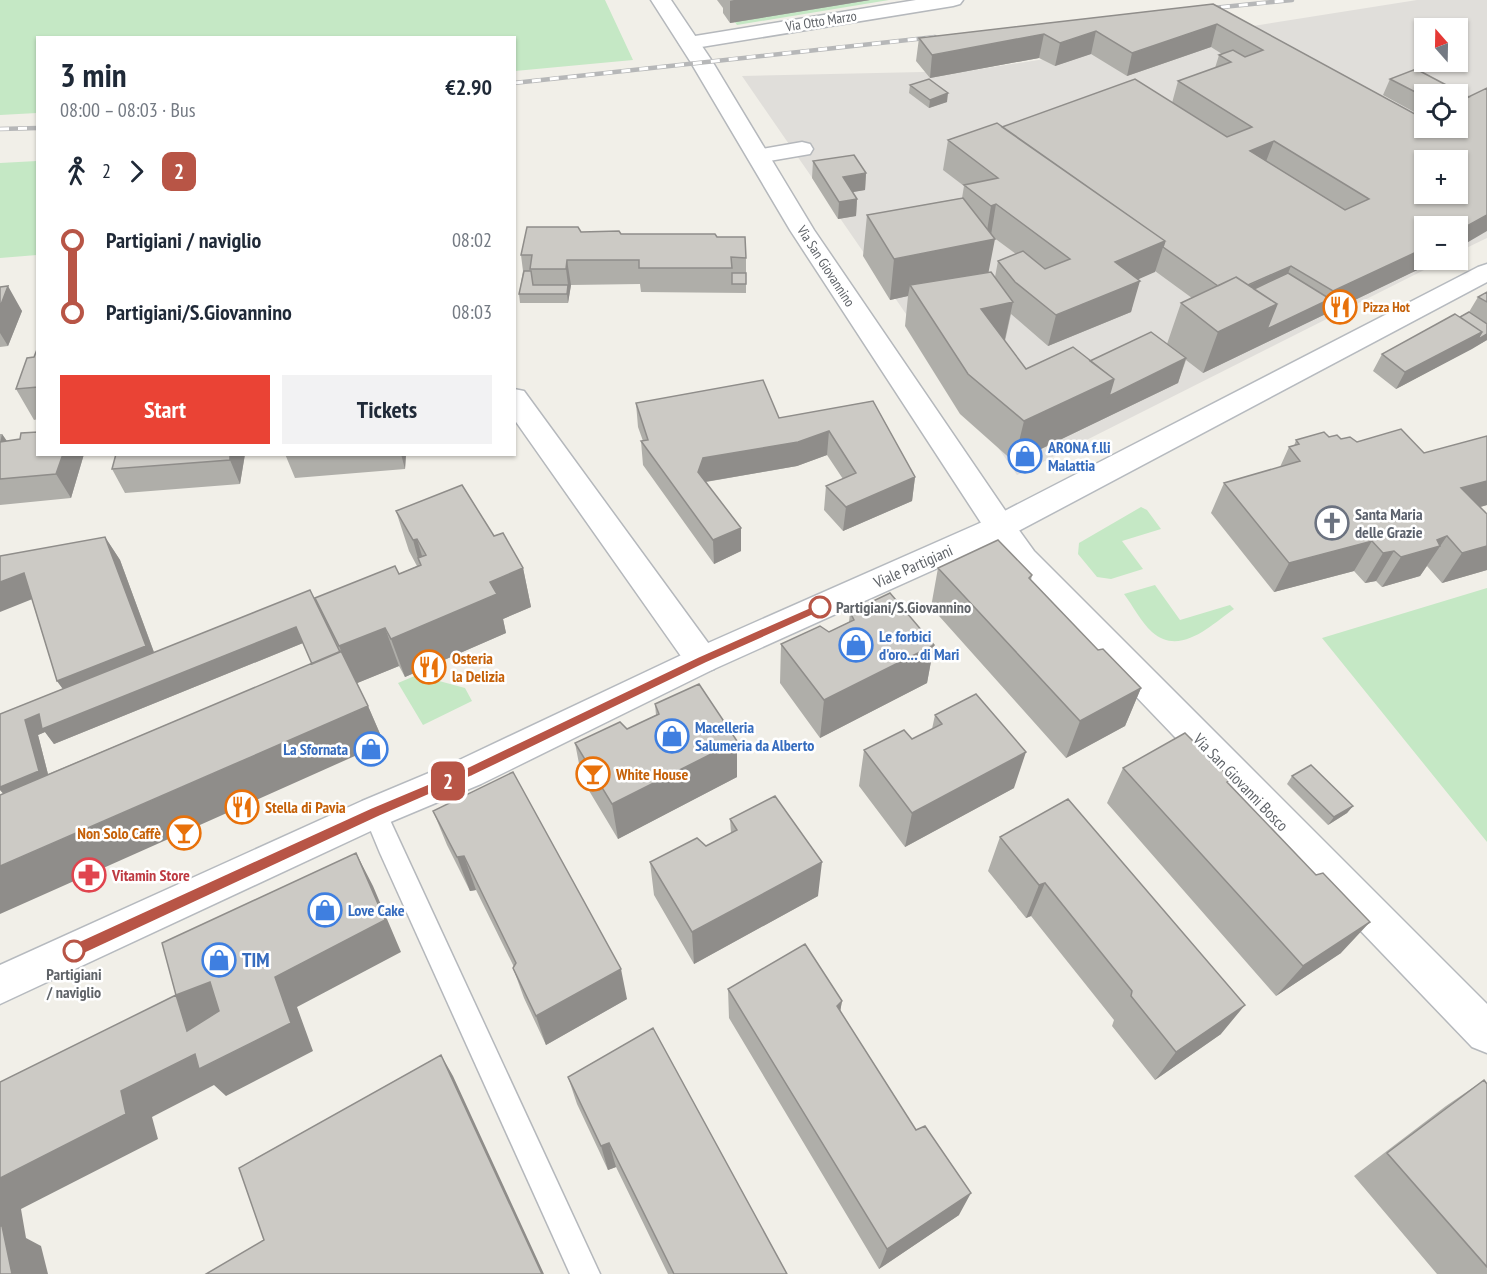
<!DOCTYPE html>
<meta charset="utf-8">
<style>
:root{--surface:#fff;--page:#f2f2f3;--text:#1f2937;--muted:#747a83;--accent:#ea4335}
body{margin:0;font-family:"PT Sans Narrow",sans-serif;background:var(--page);color:var(--text);height:100vh;display:flex;flex-direction:column;font-size:22px;white-space:nowrap}
*{box-sizing:border-box;margin:0}
p{font-size:20px;color:var(--muted)}
.icon{flex:none;width:33px;height:33px;fill:none;stroke:currentColor;stroke-width:2;stroke-linecap:round;stroke-linejoin:round}
.map{position:relative;flex:1;overflow:hidden}
.side{position:absolute;left:36px;top:36px;width:480px;height:420px;display:flex;flex-direction:column;background:var(--surface);border-radius:0px;box-shadow:0 2px 4px #0004}
.side>*{flex:none}
.badge{padding:0 12px;border-radius:9px;font-size:21px;line-height:39px}
.needle{width:39px;rotate:340deg}
.tools{position:absolute;left:1414px;top:18px;display:grid;gap:12px}
.tools a{display:grid;place-items:center;width:54px;height:54px;border-radius:0px;background:var(--surface);box-shadow:0 2px 4px #0004;font-size:30px}
.map>.badge{position:absolute;translate:-50% -50%;box-shadow:0 0 0 3px #fff}
.legs{display:flex;align-items:center;gap:9px;height:66px;padding:0 24px;font-size:20px}
.legs p{margin-inline-start:auto}
.summary{display:flex;align-items:center;justify-content:space-between;height:102px;padding:0 24px}
h1{font-size:33px;font-weight:700;line-height:45px}
.cta{display:flex;gap:12px;margin-top:auto;padding:12px 24px}
.cta a{flex:1;height:69px;border-radius:0px;background:var(--accent);color:#fff;font-size:24px;font-weight:700;line-height:69px;text-align:center}
.cta a+a{background:var(--page);color:var(--text)}
ul{padding:0 24px;list-style:none}
li{display:flex;align-items:center;gap:21px;height:72px;font-size:22px}
li i{display:grid;place-items:center;width:9px;height:100%;margin:0 8px;background:currentColor}
li i::after{content:'';width:15px;height:15px;margin:-8px;border:4px solid;border-radius:50%;background:var(--surface)}
li p{margin-inline-start:auto}
li:first-child i{background:linear-gradient(#0000 50%,currentColor 0)}
li:last-child i{background:linear-gradient(currentColor 50%,#0000 0)}
.map>svg:first-child{display:block}
.industrial{fill:#e0deda;fill-rule:evenodd}
.green{fill:#c5e8c5}
.lines{fill:none;stroke-linecap:round;stroke-linejoin:round}
.service-casing{stroke:#b5b8bc;stroke-width:3}
.minor-casing{stroke:#b5b8bc;stroke-width:3}
.tertiary-casing{stroke:#b5b8bc;stroke-width:3}
.secondary-casing{stroke:#b6babf;stroke-width:3}
.service{fill:#fff;fill-rule:evenodd}
.minor{fill:#fff;fill-rule:evenodd}
.tertiary{fill:#fff;fill-rule:evenodd}
.secondary{fill:#fff;fill-rule:evenodd}
.rail-casing{stroke:#b6b7b8;stroke-width:4.5}
.rail{stroke:#fff;stroke-width:3;stroke-dasharray:9;stroke-linecap:butt}
.wall{fill:#afaea9;fill-rule:evenodd}
.shaded-wall{fill:#8f8d8a}
.building{fill:#cccac5;stroke:#8f8d8a;stroke-width:1.5;fill-rule:evenodd}
.line-1{fill:#b85546;stroke:#fff;stroke-width:1.5}
.stop-1-dot{fill:#fff;stroke:#b85546;stroke-width:3}
.labels{text-anchor:middle;stroke-width:5;stroke-linejoin:round;paint-order:stroke}
.far-street-label{font-size:14px;fill:#5f6368;stroke:#fff}
.far-food-label{font-size:14px;font-weight:bold;fill:#c56008;stroke:#fff;text-anchor:start}
.shop-label{font-size:16px;font-weight:bold;fill:#366cbe;stroke:#fff;text-anchor:start}
.worship-label{font-size:16px;font-weight:bold;fill:#5b616d;stroke:#fff;text-anchor:start}
.street-label{font-size:16px;fill:#5f6368;stroke:#fff}
.stop-label{font-size:16px;font-weight:bold;fill:#5f6368;stroke:#fff;text-anchor:start}
.food-label{font-size:16px;font-weight:bold;fill:#c56008;stroke:#fff;text-anchor:start}
.health-label{font-size:16px;font-weight:bold;fill:#be3a42;stroke:#fff;text-anchor:start}
.near-shop-label{font-size:20px;font-weight:bold;fill:#366cbe;stroke:#fff;text-anchor:start}
</style>
<div class="map">
<svg width="1487" height="1274" viewBox="0 0 1487 1274">
<rect width="100%" height="100%" fill="#f1efe8"/>
<!-- industrial -->
<path class="industrial" d="M1417 0H1487V238L1458 252V226H1425V260H1444L1017 475 742 76 968 71ZM1425 28H1458V62H1425ZM1425 94H1458V128H1425ZM1425 160H1458V194H1425Z"/>
<!-- green -->
<path class="green" d="M0 0H605L633 60 515 71 514 38H38L37 113 0 115Z
M719 0H889L737 25Z
M37 161V255L0 258V163Z
M1141 507 1147 510 1161 529 1122 541 1143 569 1111 579 1097 577 1078 554 1079 543Z
M1155 585 1180 620 1230 605 1234 609C1211 625 1180 657 1152 632 1141 622 1133 606 1124 594Z
M1487 588V842L1322 638Z
M417 675 465 688 472 701 423 725 398 683Z"/>
<g class="lines">
<!-- service casing -->
<g class="service-casing">
<path id="service" d="M375 802 383 805 600 1274H570L380 853 363 812 367 805Z"/>
</g>
<!-- minor casing -->
<g class="minor-casing">
<path id="minor" d="M916 0H963L960 4 953 6 689 49 682 47 679 43 682 39 689 37Z
M802 142 810 144 813 149 810 154 758 163 750 161 747 156 750 151Z
M514 389 524 391 714 651 719 660 714 669 702 673 690 669 514 419Z
M1000 516 1011 519 1034 551 1487 1004V1053L1472 1047 1012 567 985 527 989 519Z"/>
</g>
<!-- tertiary casing -->
<g class="tertiary-casing">
<path id="tertiary" d="M651 0H671L712 61 814 230 1011 519 1015 527 1011 535 1000 538 989 535 790 230 690 61Z"/>
</g>
<!-- secondary casing -->
<g class="secondary-casing">
<path id="secondary" d="M1487 264V282L1011 535 714 669 481 784 388 823 0 1004V965L362 801 455 762 690 651 989 519 1478 267Z"/>
</g>
<!-- service -->
<use href="#service" class="service"/>
<!-- minor -->
<use href="#minor" class="minor"/>
<!-- tertiary -->
<use href="#tertiary" class="tertiary"/>
<!-- secondary -->
<use href="#secondary" class="secondary"/>
<!-- rail casing -->
<g class="rail-casing">
<path id="rail" d="M1203 9 1292 0
M514 83 935 37
M0 129 38 128"/>
</g>
<!-- rail -->
<use href="#rail" class="rail"/>
</g>
<!-- wall -->
<path class="wall" d="M717 0H870L730 23 723 13V8Z
M1213 4 1424 119 1458 128V94H1425V118L1383 95 1390 79 1469 97 1425 260H1438L1203 373 1186 360 1178 383 1014 462 960 414 905 326 908 296 890 300 863 256 867 215 962 198 964 186 943 170 948 140 1002 127 1172 103 1178 81 1215 68 1219 55 1222 54 1211 47 1127 76 1091 54 1055 66 1039 58 930 78 916 61 919 38ZM993 237 1016 254 998 261 995 277 988 273ZM1155 271 1192 298 1181 303 1167 344 1090 361 1026 369 1005 341 1011 314 1048 346 1131 312 1138 279Z
M910 85 947 102 929 108 909 93Z
M813 161 866 173 865 190 852 192 857 199 856 216 838 219 812 178Z
M581 232 621 234 717 237 746 258V293L641 292 640 284 571 285 568 303H520L519 294 523 271 521 255Z
M0 287 22 311 8 346 0 347Z
M1487 292V340L1396 389 1373 371 1382 354 1469 312 1478 297Z
M38 347V419L34 420 16 389 34 357Z
M873 401 915 477 912 501 843 531 824 510 826 486 843 479 827 455 797 466 706 482 741 551 714 564 643 465 641 441H643L638 427 636 403 779 418Z
M0 434H2L7 441 84 454 71 498 0 505Z
M1487 436V505L1480 507 1487 514V570L1442 583 1427 566 1420 576 1382 587 1376 581 1365 583 1354 571 1274 592 1211 513 1224 483 1280 467 1289 447 1294 446 1296 440 1329 437 1424 453Z
M245 454 240 484 125 493 112 469Z
M285 454H406L405 469 295 478Z
M396 511 494 536 523 568 531 607 503 619 506 633 405 677 399 666 357 683 368 706 384 743 3 793 0 790 63 689 57 681 32 600 105 537 120 560 154 652 326 623 315 598 399 574 417 566 409 551ZM303 643 312 664 48 774 38 735 45 732 54 744Z
M938 568 1032 575 1031 580 1098 650 1141 688 1125 726 1066 758 931 607Z
M850 612 934 645 927 683 820 738 780 683 781 644 829 632 849 622Z
M655 704 737 777 618 839 582 779 575 743 627 729 656 715Z
M935 715 1014 788 905 847 859 786 864 750 912 739 932 729Z
M1123 768 1228 783 1341 953 1276 996 1107 803Z
M1292 776 1353 806 1347 813 1328 825 1287 784Z
M433 811 627 999 546 1045 524 998 513 968 514 967 476 890 470 891 447 845Z
M730 819 818 896 694 964 654 895 650 862 706 846 731 833Z
M1000 837 1221 1034 1155 1080 1112 1026 1114 1020 1031 916 1026 918 988 871Z
M728 989 842 1001 840 1011 916 1130 959 1215 879 1269 729 1018Z
M568 1077 787 1274H668L616 1167 608 1170 577 1104Z
M1484 1080 1487 1084V1274H1437L1354 1176 1446 1106Z"/>
<!-- shaded-wall -->
<path class="shaded-wall" d="M734 0H870L730 23V1Z
M1217 24 1211 47 1127 76 1132 53Z
M1096 31 1091 54 1055 66 1060 43Z
M1044 34 1039 58 930 78 932 55Z
M948 93 947 102 929 108 930 100Z
M1274 141 1265 164 1250 151Z
M866 173 865 190 842 194 843 177Z
M857 199 856 216 838 219 839 202Z
M996 204 991 235 986 237 991 206Z
M1487 215V231L1458 248V231Z
M995 239 987 280 910 285 908 296 890 300 894 259Z
M1165 241 1155 272 1107 293 1115 262Z
M1425 248V260H1438L1203 373 1218 332 1277 304 1330 299 1333 291Z
M567 260 571 285 568 303 567 294 568 285 566 269Z
M1291 266 1281 290 1230 294Z
M1140 281 1131 312 1048 346 1056 315Z
M8 286 22 311 8 346 0 333V307Z
M1013 302 1004 343 981 309Z
M1482 332 1472 349 1396 389 1405 372Z
M1487 334V340L1472 349 1477 340Z
M1186 358 1178 383 1014 462 1024 421 1114 379Z
M829 431 827 455 797 466 704 482 698 472 703 458Z
M2 434 18 458 0 443Z
M63 454H84L71 498 56 474Z
M230 454H245L240 484 230 460Z
M401 454H406L405 469Z
M915 477 912 501 843 531 846 507Z
M1487 481V505L1442 518 1461 488Z
M741 528V551L714 564 713 540Z
M1447 536 1420 576 1382 587 1401 557 1437 540Z
M105 537 120 560 160 669 74 704 57 681Z
M417 539 429 579 419 562 413 540Z
M1372 541 1354 571 1274 592 1289 563Z
M1487 546V570L1442 583 1462 553Z
M1394 551 1376 581 1365 583 1383 553Z
M523 568 531 607 503 619 506 633 405 677 391 639 490 582Z
M24 573 40 596 0 612V582Z
M296 627 303 643 54 744 45 732 38 735 51 786 11 802 0 790V787L25 720 39 714Z
M385 628 399 666 355 684 339 646Z
M934 645 927 683 820 738 824 700Z
M1141 688 1125 726 1066 758 1080 721Z
M368 706 384 743 0 914V866Z
M737 741V777L618 839 612 804Z
M1026 752 1014 788 905 847 912 813Z
M1353 806 1347 813 1328 825 1334 817Z
M356 853 373 886 401 952 297 1007 313 1051 226 1096 214 1085 152 1117 158 1139 21 1209 26 1238 41 1246 48 1274H12L0 1238V1178L121 1091 275 977Z
M464 856 476 890 470 891 457 857Z
M822 862 818 896 694 964 692 932Z
M1045 883 1031 916 1026 918 1039 885Z
M1370 922 1341 953 1276 996 1303 966Z
M621 969 627 999 546 1045 536 1016Z
M210 982 235 1012 187 1031 176 995Z
M842 1001 837 1030V1006Z
M1245 1005 1221 1034 1155 1080 1176 1052Z
M441 1055 453 1076 544 1274H542Z
M609 1143 616 1167 608 1170 601 1146Z
M971 1193 959 1215 879 1269 887 1249Z"/>
<!-- building -->
<path class="building" d="M1213 4 1424 119H1425V128H1458V102L1487 88V215L1458 231V226H1425V248L1333 291 1291 266 1248 285 1236 277 1218 286 1163 247 1165 241 1002 127 1135 79 1227 137 1252 127 1178 81 1231 62 1219 55 1233 50 1245 57 1263 50 1217 24 1132 53 1096 31 1060 43 1044 34 932 55 919 38ZM1274 141 1369 199 1345 210 1250 151ZM1425 160H1458V194H1425Z
M1416 69 1469 97 1458 102V94H1425V97L1390 79Z
M929 79 948 93 930 100 910 85Z
M997 123 1165 241 1115 262 1140 281 1056 315 1015 282 998 261 1023 251 1045 269 1070 259 996 204 991 206 964 185 998 178 948 140Z
M854 155 866 173 843 177 857 199 839 202 813 161Z
M963 198 995 239 894 259 867 215Z
M527 227H578L581 232 619 231 621 234H715L717 237H745L746 258 731 257 732 268H639V260H567L566 269H530L532 255H521Z
M524 271H531L533 285H568L567 294H519Z
M991 272 1013 302 981 309 1026 369 1073 347 1114 379 1024 421 968 374 910 285Z
M732 273H746V284H732Z
M1288 273 1330 299 1267 329 1277 304 1254 289Z
M1236 277 1277 304 1218 332 1181 303Z
M8 286 0 307V287Z
M1487 292V302L1478 297Z
M1469 312 1487 324V334L1477 340 1482 332 1460 317Z
M1455 314 1482 332 1405 372 1382 354Z
M1151 332 1186 358 1109 396 1114 379 1090 361Z
M38 347V387L16 389 27 358 34 357Z
M763 380 779 418 873 401 915 477 846 507 826 486 856 473 829 431 798 442 703 458 698 472 741 528 713 540 641 441 648 440 636 403Z
M1401 429 1424 453 1487 436V481L1461 488 1487 514V546L1462 553 1447 536 1437 540 1440 546 1401 557 1394 551 1383 553 1372 541 1289 563 1224 483 1300 461 1289 447 1299 444 1296 440 1324 432 1329 437 1337 435 1341 439 1350 437 1357 442Z
M38 432V454H63L56 474 0 479V442L20 439 21 433Z
M116 454H230V460L112 469Z
M462 485 494 536 503 533 523 568 490 582 497 594 391 639 385 628 339 646 315 598 395 566 399 574 421 565 418 558 426 555 417 539 413 540 396 511Z
M105 537 146 646 57 681 24 573 0 582V556Z
M998 540 1032 575 1029 578 1098 650 1103 649 1141 688 1080 721 938 568Z
M310 590 340 652 312 664 296 627 42 729 39 714 25 720 39 771 0 787V714Z
M890 593 934 645 824 700 781 644 820 626 829 632 854 620 850 612Z
M341 651 368 706 0 866V795Z
M699 684 737 741 612 804 575 743 620 722 627 729 644 721 659 714 655 704Z
M976 694 1026 752 912 813 864 750 904 730 912 739 942 724 935 715Z
M1185 733 1231 779 1227 782 1316 875 1323 873 1370 922 1303 966 1123 768Z
M1311 765 1353 806 1334 817 1292 776Z
M513 772 621 969 536 1016 513 968 516 963 464 856 457 857 433 811Z
M775 796 822 862 692 932 650 862 697 838 706 846 737 830 730 819Z
M1068 799 1245 1005 1176 1052 1131 996 1132 991 1045 883 1039 885 1000 837Z
M356 853 385 920 275 977 291 1023 199 1069 195 1054 121 1091 126 1114 0 1178V1082L176 995 162 943ZM210 982 219 1011 187 1031 176 995Z
M805 944 842 1001 837 1006 916 1130 925 1126 971 1193 887 1249 728 989Z
M653 1028 787 1274H674L609 1143 601 1146 568 1077Z
M441 1055 542 1274H206L264 1240 239 1168Z
M1484 1080 1487 1084V1267L1387 1153Z
M0 1226H2L12 1274H0Z"/>
<!-- line-1 -->
<path class="line-1" d="M820 603 826 607 824 610 706 663 472 776 380 816 79 956 74 958 69 956 67 951 69 946 371 808 464 769 698 657Z"/>
<!-- icons -->
<defs>
<g id="restaurant-ring" transform="scale(1.725)"><circle r="9.5" fill="#fff" stroke="#e8710a" stroke-width="1.5"/><path d="M-5-6h1v4h1v-4h1v4h1v-4h1v5L-1.5 .5V6h-2V.5L-5-1ZM5-6V6H3V1.5H1.5Q1.5-4 5-6Z" fill="#e8710a"/></g>
<g id="shop-ring" transform="scale(1.725)"><circle r="9.5" fill="#fff" stroke="#3f7fe0" stroke-width="1.5"/><path d="M-5-2.5h2.3a2.7 3.5 0 0 1 5.4 0H5L5.5 6h-11ZM-1.5-2.5h3a1.5 2.3 0 0 0-3 0Z" fill="#3f7fe0"/></g>
<g id="church-ring" transform="scale(1.725)"><circle r="9.5" fill="#fff" stroke="#6b7280" stroke-width="1.5"/><path d="M-1.2-6h2.4v3.5h3.3v2.4h-3.3V6h-2.4V-.1h-3.3v-2.4h3.3Z" fill="#6b7280"/></g>
<g id="bar-ring" transform="scale(1.725)"><circle r="9.5" fill="#fff" stroke="#e8710a" stroke-width="1.5"/><path d="M-6-5H6L.8 .8V4.5H3.5V6h-7V4.5H-.8V.8Z" fill="#e8710a"/></g>
<g id="pharmacy-ring" transform="scale(1.725)"><circle r="9.5" fill="#fff" stroke="#e0444e" stroke-width="1.5"/><path d="M-2-6h4v4h4v4h-4v4h-4v-4h-4v-4h4Z" fill="#e0444e"/></g>
</defs>
<g fill-rule="evenodd">
<use href="#restaurant-ring" x="1340" y="307"/>
<use href="#shop-ring" x="1025" y="456"/>
<use href="#church-ring" x="1332" y="523"/>
<use href="#shop-ring" x="856" y="645"/>
<use href="#restaurant-ring" x="429" y="667"/>
<use href="#shop-ring" x="672" y="736"/>
<use href="#shop-ring" x="371" y="749"/>
<use href="#bar-ring" x="593" y="774"/>
<use href="#restaurant-ring" x="242" y="807"/>
<use href="#bar-ring" x="184" y="833"/>
<use href="#pharmacy-ring" x="89" y="875"/>
<use href="#shop-ring" x="325" y="910"/>
<use href="#shop-ring" x="219" y="960"/>
</g>
<!-- markers -->
<g class="stop-1-dot">
<circle cx="820" cy="607" r="10"/>
<circle cx="74" cy="951" r="10"/>
</g>
<g class="labels">
<!-- far-street labels -->
<g class="far-street-label">
<text transform="translate(821 21) rotate(-9)" y="5">Via Otto Marzo</text>
<text transform="translate(826 266) rotate(57)" y="5">Via San Giovannino</text>
</g>
<!-- far-food labels -->
<g class="far-food-label">
<text x="1363" y="312">Pizza Hot</text>
</g>
<!-- shop labels -->
<g class="shop-label">
<text x="1048" y="453">ARONA f.lli<tspan x="1048" dy="18">Malattia</tspan></text>
<text x="879" y="642">Le forbici<tspan x="879" dy="18">d'oro... di Mari</tspan></text>
<text x="695" y="733">Macelleria<tspan x="695" dy="18">Salumeria da Alberto</tspan></text>
<text x="348" y="755" text-anchor="end">La Sfornata</text>
<text x="348" y="916">Love Cake</text>
</g>
<!-- worship labels -->
<g class="worship-label">
<text x="1355" y="520">Santa Maria<tspan x="1355" dy="18">delle Grazie</tspan></text>
</g>
<!-- street labels -->
<g class="street-label">
<text transform="translate(913 566) rotate(-24)" y="6">Viale Partigiani</text>
<text transform="translate(1241 782) rotate(46)" y="6">Via San Giovanni Bosco</text>
</g>
<!-- stop labels -->
<g class="stop-label">
<text x="836" y="613">Partigiani/S.Giovannino</text>
<text x="74" y="980" text-anchor="middle">Partigiani<tspan x="74" dy="18">/ naviglio</tspan></text>
</g>
<!-- food labels -->
<g class="food-label">
<text x="452" y="664">Osteria<tspan x="452" dy="18">la Delizia</tspan></text>
<text x="616" y="780">White House</text>
<text x="265" y="813">Stella di Pavia</text>
<text x="161" y="839" text-anchor="end">Non Solo Caffè</text>
</g>
<!-- health labels -->
<g class="health-label">
<text x="112" y="881">Vitamin Store</text>
</g>
<!-- near-shop labels -->
<g class="near-shop-label">
<text x="242" y="967">TIM</text>
</g>
</g>
</svg>
<div class="tools">
<a><svg class="needle" viewBox="-14 -14 28 28"><path d="M0-13l5 13h-10z" fill="#e53935"/><path d="M0 13l5-13h-10z" fill="#747a83"/></svg></a>
<a><svg class="icon" aria-label="locate" viewBox="0 0 24 24"><circle cx="12" cy="12" r="6"/><path d="M12 2v4M12 18v4M2 12h4M18 12h4"/></svg></a>
<a>+</a>
<a>−</a>
</div>
<b class="badge" style="left:448px;top:781px;background:#b85546;color:#fff">2</b>
<section class="side">
<div class="summary"><div><h1>3 min</h1><p>08:00 – 08:03 · Bus</p></div><b>€2.90</b></div>
<div class="legs"><svg class="icon" aria-label="walk" viewBox="0 0 24 24"><circle cx="13" cy="4" r="2"/><path d="M13 8l-2 6 4 7M11 14l-3 7M7 12l3-4h3l4 4"/></svg>2<svg class="icon" aria-label="forward" viewBox="0 0 24 24"><path d="M9 5l7 7-7 7"/></svg><b class="badge" style="background:#b85546;color:#fff">2</b></div>
<ul>
<li><i style="color:#b85546"></i><b>Partigiani / naviglio</b><p>08:02</p></li>
<li><i style="color:#b85546"></i><b>Partigiani/S.Giovannino</b><p>08:03</p></li>
</ul>
<div class="cta"><a>Start</a><a>Tickets</a></div>
</section>
</div>
